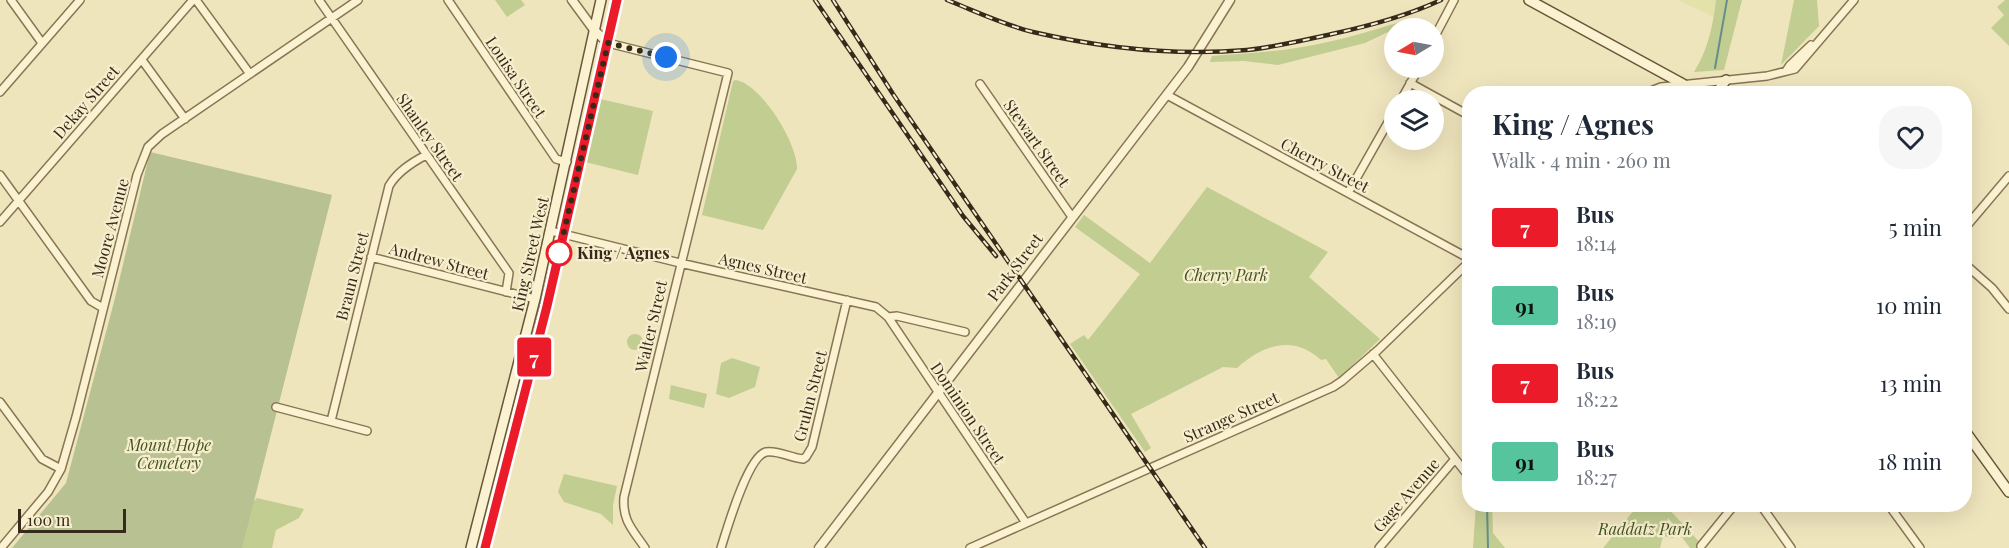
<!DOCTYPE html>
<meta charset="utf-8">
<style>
:root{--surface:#fff;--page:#f6f6f7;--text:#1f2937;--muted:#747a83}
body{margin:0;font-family:"Playfair Display",serif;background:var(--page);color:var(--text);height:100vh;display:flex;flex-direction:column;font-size:22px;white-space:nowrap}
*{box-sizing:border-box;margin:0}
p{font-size:20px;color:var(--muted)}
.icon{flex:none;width:33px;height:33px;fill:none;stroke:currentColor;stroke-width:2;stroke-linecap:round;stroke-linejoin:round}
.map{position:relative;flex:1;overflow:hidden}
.drawer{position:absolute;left:1462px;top:86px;width:510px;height:426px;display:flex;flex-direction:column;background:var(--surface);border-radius:24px;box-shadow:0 6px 24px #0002}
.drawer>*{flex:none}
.badge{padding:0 12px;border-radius:4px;font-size:21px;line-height:39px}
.needle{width:39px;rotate:260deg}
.buttons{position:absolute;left:1384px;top:18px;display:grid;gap:12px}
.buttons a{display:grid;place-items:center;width:60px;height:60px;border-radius:50%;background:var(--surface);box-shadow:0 6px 24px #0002;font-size:30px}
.scale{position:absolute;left:18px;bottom:15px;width:108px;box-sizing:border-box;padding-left:6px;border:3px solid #362b1b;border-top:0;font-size:16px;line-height:21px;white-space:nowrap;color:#362b1b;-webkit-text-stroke:4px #f7eecd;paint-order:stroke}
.you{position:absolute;width:30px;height:30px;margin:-15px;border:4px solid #fff;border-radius:50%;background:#1a73e8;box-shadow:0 0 0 9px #1a73e833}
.map>.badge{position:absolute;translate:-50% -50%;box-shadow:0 0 0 3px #fff}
.round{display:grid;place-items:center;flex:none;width:63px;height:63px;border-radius:24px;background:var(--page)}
.headline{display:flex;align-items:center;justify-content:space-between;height:102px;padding:0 30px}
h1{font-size:28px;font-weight:700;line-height:45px}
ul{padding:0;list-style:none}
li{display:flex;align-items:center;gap:18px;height:78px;padding:0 30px}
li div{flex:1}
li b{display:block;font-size:22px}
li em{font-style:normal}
li .badge{min-width:66px;font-weight:700;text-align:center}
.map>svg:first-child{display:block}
.farmland{fill:#e5e1aa}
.green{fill:#c1cd91}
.cemetery{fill:#b7c191}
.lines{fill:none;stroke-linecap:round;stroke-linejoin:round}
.stream{stroke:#688e88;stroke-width:2}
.minor-casing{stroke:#887555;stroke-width:10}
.tertiary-casing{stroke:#887555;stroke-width:11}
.secondary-casing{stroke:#695639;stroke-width:12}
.minor{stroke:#faf2d0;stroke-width:7}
.tertiary{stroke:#faf2d0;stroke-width:8}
.secondary{stroke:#faf2d0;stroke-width:9}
.tram{stroke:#362b1b;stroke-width:1.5}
.rail-casing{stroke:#362b1b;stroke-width:4.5}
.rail{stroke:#f7eecd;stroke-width:2;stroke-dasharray:7;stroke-linecap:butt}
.line-casing{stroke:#fff;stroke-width:14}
.line{stroke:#ec1b29;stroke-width:9}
.walk{stroke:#362b1b;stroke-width:6;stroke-dasharray:0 10.8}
.stop-dot{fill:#fff;stroke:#ec1b29;stroke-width:3}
.labels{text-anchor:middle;stroke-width:4.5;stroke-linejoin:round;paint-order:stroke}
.street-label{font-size:16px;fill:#362b1b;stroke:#f7eecd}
.stop-label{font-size:16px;font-weight:bold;fill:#362b1b;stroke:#f7eecd;text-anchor:start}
.park-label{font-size:16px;font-style:italic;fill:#425421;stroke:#f7eecd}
</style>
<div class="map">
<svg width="2009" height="548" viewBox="0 0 2009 548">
<rect width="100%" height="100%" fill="#efe5bd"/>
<!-- farmland -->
<path class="farmland" d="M1678 0H1716L1714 17Z"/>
<!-- green -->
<path class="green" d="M495 0H521L525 5 507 17Z
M1716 0H1742L1724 70 1694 72C1708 50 1713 25 1716 0Z
M1794 0H1817L1819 26 1781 65Z
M2005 0H2009V46L1991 28 2004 15 1997 7Z
M1400 22 1394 29 1365 43 1278 65 1244 61 1210 62 1212 56C1251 53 1290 51 1328 42 1352 37 1376 29 1400 22Z
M736 80C762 85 798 144 797 169L763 230 702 215 733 81Z
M600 99 653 111 638 175 585 162Z
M1207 187 1328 252 1309 277 1380 339 1339 378 1326 359 1321 360C1293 334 1263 345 1237 368L1223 367 1131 414 1151 448 1145 452 1070 344 1084 335 1088 340 1140 274 1075 227 1084 215 1150 263Z
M627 342a8 8 0 1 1 16 0a8 8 0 1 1-16 0Z
M732 358 760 367 755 387 729 398 716 394 721 363Z
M671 385 707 394 704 408 669 399Z
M564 474 617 486 613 505V525L601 514 564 502 558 492Z
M257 498 304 509 299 518 276 530 272 548H230L240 514Z
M1476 504H1492L1493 533 1505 548H1473Z
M1639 504H1668L1667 507 1705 548H1690L1681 536 1682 534 1668 518 1666 526 1674 530 1676 535 1673 538 1663 536 1660 548H1603Z"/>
<!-- cemetery -->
<path class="cemetery" d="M150 152 332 195 242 548H12L66 483 114 302Z"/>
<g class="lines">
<!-- stream -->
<path class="stream" d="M1715 68 1727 0
M1487 504 1488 548"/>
<!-- minor casing -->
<g class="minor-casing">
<path id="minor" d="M11 0 42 43
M196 0 250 74
M319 0 509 273 506 292
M448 0 556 159 567 162
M1434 38 1454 0
M608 43 728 73 624 497C622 521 633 530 645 548
M142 60 185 119
M1786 71 1790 65 1811 45
M1410 83 1470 116
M980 84 1072 217
M0 92 80 0
M1646 93 1661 87 1767 76 1795 69 1854 0
M1167 95 1470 259
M1401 100 1419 68
M0 175 91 301 103 308
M1348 193 1395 110
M0 222 193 0
M1965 228 2009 176
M551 231 680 263 876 307 888 317 1026 523
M371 257 535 299
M1965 264 1992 288 2009 309
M888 317 897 316 965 332
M1373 354 1470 478
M0 402 42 459 61 469
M276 407 367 431
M331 421 389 186C397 172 411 163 426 155
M1760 504 1791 548
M1888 504 1920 548
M1701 546 1735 504
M1 548 48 492 61 469 76 417 137 175 148 147 162 134 358 0
M721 548C727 529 748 456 766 452 778 450 791 458 803 459L806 457 812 447 847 300
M970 548 1333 387 1342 381 1378 350 1470 261
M1379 548 1455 459"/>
</g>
<!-- tertiary casing -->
<g class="tertiary-casing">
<path id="tertiary" d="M572 0 594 30 608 43
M819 548 1188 67 1230 0"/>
</g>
<!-- secondary casing -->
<g class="secondary-casing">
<path id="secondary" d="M1529 0 1683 84 1695 93
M1718 93 1721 86 1726 80
M1965 431 2009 492
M471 548 535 299 601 0
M485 548 547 306 617 0"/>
</g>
<!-- minor -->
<use href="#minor" class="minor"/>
<!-- tertiary -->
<use href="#tertiary" class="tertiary"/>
<!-- secondary -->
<use href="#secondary" class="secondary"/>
<!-- tram -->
<path class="tram" d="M481 548 575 164 612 0"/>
<!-- rail casing -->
<g class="rail-casing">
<path id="rail" d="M815 0 963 216 996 256
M833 0 893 94 1205 548
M947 0C975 11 1004 25 1033 32 1102 48 1176 56 1247 50 1276 47 1304 40 1332 34 1369 26 1407 16 1441 0"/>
</g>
<!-- rail -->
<use href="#rail" class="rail"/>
</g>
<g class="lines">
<!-- line casing -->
<g class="line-casing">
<path id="line" d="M485 548 547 306 617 0"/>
</g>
<!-- line -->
<use href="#line" class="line"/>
<!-- walk -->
<path class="walk" d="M559 253 608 43 666 57"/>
</g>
<!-- markers -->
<circle class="stop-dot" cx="559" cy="253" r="12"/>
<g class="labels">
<!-- street labels -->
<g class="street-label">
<text transform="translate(516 77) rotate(56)" y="6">Louisa Street</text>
<text transform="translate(86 102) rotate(-49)" y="6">Dekay Street</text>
<text transform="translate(430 137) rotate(55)" y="6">Shanley Street</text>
<text transform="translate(1037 143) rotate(55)" y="6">Stewart Street</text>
<text transform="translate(1325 165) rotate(28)" y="6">Cherry Street</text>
<text transform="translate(110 228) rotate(-75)" y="6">Moore Avenue</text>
<text transform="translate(530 254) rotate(-77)" y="6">King Street West</text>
<text transform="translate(439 261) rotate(15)" y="6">Andrew Street</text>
<text transform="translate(1015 267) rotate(-53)" y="6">Park Street</text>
<text transform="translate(763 268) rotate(13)" y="6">Agnes Street</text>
<text transform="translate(352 276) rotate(-76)" y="6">Braun Street</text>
<text transform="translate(651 326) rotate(-77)" y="6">Walter Street</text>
<text transform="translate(810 396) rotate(-76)" y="6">Gruhn Street</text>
<text transform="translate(968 413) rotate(56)" y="6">Dominion Street</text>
<text transform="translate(1231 417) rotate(-24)" y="6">Strange Street</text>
<text transform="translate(1406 495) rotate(-49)" y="6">Gage Avenue</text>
</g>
<!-- stop labels -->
<g class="stop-label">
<text x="577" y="259">King / Agnes</text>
</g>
<!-- park labels -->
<g class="park-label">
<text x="1226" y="281">Cherry Park</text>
<text x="169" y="451">Mount Hope<tspan x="169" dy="18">Cemetery</tspan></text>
<text x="1645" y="535">Raddatz Park</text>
</g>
</g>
</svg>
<div class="buttons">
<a><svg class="needle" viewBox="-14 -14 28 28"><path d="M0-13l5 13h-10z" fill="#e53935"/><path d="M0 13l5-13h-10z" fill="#747a83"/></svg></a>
<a><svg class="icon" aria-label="layers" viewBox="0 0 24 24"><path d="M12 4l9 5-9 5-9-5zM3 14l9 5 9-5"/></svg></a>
</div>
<div class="scale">100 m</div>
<div class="you" style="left:666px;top:57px"></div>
<b class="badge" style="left:534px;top:357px;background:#ec1b29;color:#fff">7</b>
<section class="drawer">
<div class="headline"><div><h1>King / Agnes</h1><p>Walk · 4 min · 260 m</p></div><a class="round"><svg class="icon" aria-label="heart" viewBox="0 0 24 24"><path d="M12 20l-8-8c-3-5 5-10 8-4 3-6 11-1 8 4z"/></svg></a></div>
<ul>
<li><span class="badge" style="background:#ec1b29;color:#fff">7</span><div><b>Bus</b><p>18:14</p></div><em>5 min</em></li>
<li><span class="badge" style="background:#56c59d;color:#111">91</span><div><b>Bus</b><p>18:19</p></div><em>10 min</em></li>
<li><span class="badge" style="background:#ec1b29;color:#fff">7</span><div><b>Bus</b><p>18:22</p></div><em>13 min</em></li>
<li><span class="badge" style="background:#56c59d;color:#111">91</span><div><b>Bus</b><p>18:27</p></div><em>18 min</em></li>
</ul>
</section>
</div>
